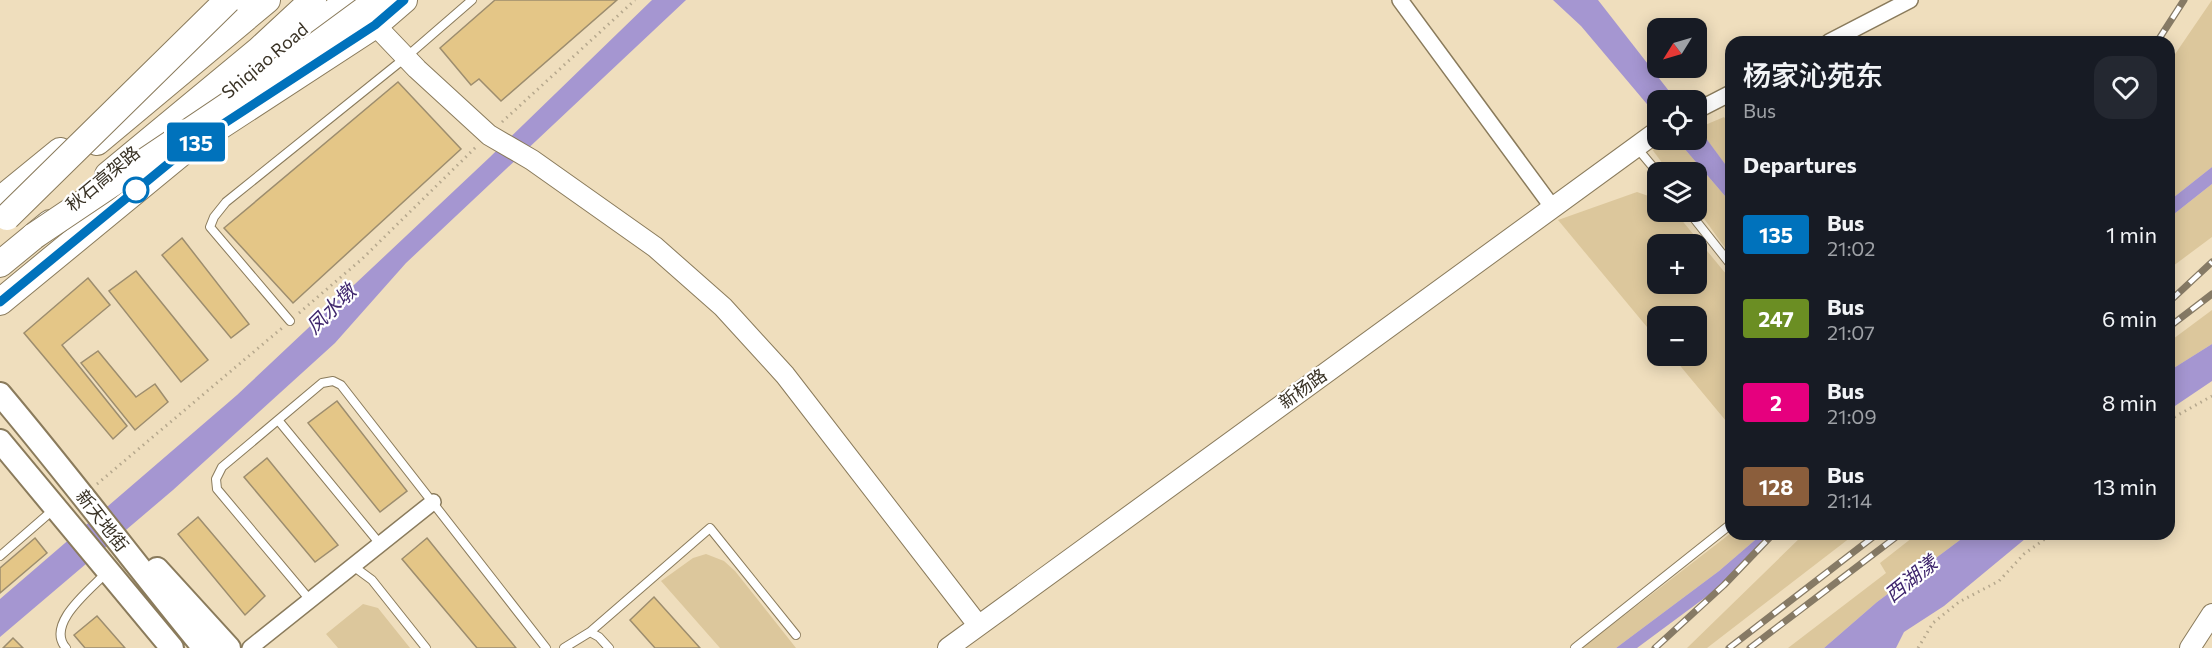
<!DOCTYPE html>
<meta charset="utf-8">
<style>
:root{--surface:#171b24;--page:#242831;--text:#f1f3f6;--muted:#9ea1a6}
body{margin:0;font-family:Commissioner,"Noto Sans SC",sans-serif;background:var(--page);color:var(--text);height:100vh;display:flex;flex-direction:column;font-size:22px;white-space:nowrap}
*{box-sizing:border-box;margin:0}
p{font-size:20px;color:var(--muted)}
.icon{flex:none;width:33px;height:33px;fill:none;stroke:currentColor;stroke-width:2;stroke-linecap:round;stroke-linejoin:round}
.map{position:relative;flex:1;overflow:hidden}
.drawer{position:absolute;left:1725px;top:36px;width:450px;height:504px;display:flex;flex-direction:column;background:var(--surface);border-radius:18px;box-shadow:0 3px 15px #0003}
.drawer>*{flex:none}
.badge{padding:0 12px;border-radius:4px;font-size:21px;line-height:39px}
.needle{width:39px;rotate:233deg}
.buttons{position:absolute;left:1647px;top:18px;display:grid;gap:12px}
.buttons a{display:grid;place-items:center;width:60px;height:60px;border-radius:12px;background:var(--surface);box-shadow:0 3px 15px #0003;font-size:30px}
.map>.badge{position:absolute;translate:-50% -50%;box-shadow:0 0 0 3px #fff}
h2{padding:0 18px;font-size:22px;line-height:54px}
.round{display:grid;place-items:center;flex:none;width:63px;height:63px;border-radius:18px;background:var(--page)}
.overview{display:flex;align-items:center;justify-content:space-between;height:102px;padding:0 18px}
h1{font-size:28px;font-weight:600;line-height:45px}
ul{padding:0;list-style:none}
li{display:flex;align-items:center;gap:18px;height:84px;padding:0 18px}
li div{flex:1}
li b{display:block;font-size:22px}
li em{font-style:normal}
li .badge{min-width:66px;font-weight:700;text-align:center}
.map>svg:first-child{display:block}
.green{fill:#dcc79c;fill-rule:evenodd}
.water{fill:#a596d1}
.building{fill:#e4c687;stroke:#9d8d6e;stroke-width:1.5}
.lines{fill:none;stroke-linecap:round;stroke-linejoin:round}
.service-casing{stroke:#8a7b5c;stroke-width:10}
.minor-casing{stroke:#8a7b5c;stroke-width:18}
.tertiary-casing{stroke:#8a7b5c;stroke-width:22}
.secondary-casing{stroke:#8a7b5c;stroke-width:26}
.primary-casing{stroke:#8a7b5c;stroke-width:28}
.trunk-casing{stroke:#8a7b5c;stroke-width:28}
.path{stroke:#b6a88d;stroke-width:3;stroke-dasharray:1.5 4.5;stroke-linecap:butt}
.service{stroke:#fff;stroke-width:8}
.minor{stroke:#fff;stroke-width:15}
.tertiary{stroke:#fff;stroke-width:20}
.secondary{stroke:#fff;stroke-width:22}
.primary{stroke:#fff;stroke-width:26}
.trunk{stroke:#fff;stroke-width:26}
.rail-casing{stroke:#867a65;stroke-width:7}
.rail{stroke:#fff;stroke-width:4.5;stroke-dasharray:14;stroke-linecap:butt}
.trunk-bridge-casing{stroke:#8a7b5c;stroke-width:28;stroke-linecap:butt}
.trunk-bridge{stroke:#fff;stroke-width:26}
.line-casing{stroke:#fff;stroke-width:14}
.line{stroke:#0072bc;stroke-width:9}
.stop-dot{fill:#fff;stroke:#0072bc;stroke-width:3}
.labels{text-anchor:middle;stroke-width:4.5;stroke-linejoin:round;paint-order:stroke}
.street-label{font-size:18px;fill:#393225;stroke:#fff}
.water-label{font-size:20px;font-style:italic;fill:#3f266d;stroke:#fff}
</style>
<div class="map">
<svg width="2212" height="648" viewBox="0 0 2212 648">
<rect width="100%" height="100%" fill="#efdebd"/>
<!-- green -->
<path class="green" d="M2212 0V167L2169 201V63Z
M1724 117 1731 128V172L1698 128Z
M1663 140H1677L1731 203V256L1697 209 1696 172H1669L1651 148Z
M2212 184V237L2169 269V218Z
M1637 192 1657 199 1658 212H1675L1731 280V427L1672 356H1696V316H1658L1657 339 1558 220ZM1658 244H1696V284H1658Z
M2212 310V344L2169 371V342Z
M1731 533 1762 534 1719 571 1616 648H1582Z
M1804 534H1855L1707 648H1687Z
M1917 534H1968L1877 602 1824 648H1788L1886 573 1880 563Z
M706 554 724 561 735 571 796 648H720L661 581 693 558Z
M363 604 378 608 410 648H338L326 634Z"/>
<!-- water -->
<path class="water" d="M652 0H686L406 263 335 343 173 490 0 637V599L237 395 490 157Z
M1553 0H1598L1676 100H1658L1657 116 1581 26Z
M1697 126 1731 172V203L1677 140H1696Z
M2212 167V184L2169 218V201Z
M2212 344V381L2169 410V371Z
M1762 534H1777L1741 571 1637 648H1616L1719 571Z
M1968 534H2031L1944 606 1904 632 1896 648H1824L1877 602Z"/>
<!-- building -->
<path class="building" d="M495 0H617L501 101 479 79 471 85 440 48Z
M398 82 461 149 293 303 224 228Z
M182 238 249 324 231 338 162 255Z
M136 271 208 360 181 382 109 291Z
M88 278 110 305 62 345 127 426 113 439 24 333Z
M98 351 136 397 155 384 168 402 135 430 81 363Z
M337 401 407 491 380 512 308 423Z
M267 458 338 545 315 562 244 477Z
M198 517 265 596 245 615 178 534Z
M35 538 47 553 0 593V568Z
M427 538 516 648H477L402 559Z
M654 597 700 648H655L630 620Z
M97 616 125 648H85L74 635Z
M13 638 23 648H3Z"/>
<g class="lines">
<!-- service casing -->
<g class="service-casing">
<path id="service" d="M1637 148 1658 173
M1689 212 1731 265
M290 321 210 227 214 217 226 202 405 58 472 0
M278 420 380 544
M0 556 53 510
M353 566 372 580 426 648
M310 600 217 489 216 479 222 467 322 383 333 381 341 385 546 648
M590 632 710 528 796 635
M66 648C45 624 90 590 106 573
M564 648 590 632 599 637 609 648
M1575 648 1731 524"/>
</g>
<!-- minor casing -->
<g class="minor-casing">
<path id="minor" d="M1400 0 1553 208
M1829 42 1910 0
M1696 111 1731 93
M250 648 433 502"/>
</g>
<!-- tertiary casing -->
<g class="tertiary-casing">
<path id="tertiary" d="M375 25 417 69 489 135 532 160 655 247 723 307 785 375 978 625
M948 648 1658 131
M2190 648 2212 614"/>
</g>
<!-- secondary casing -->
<g class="secondary-casing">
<path id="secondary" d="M0 394C70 477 135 564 204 648
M0 441 172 648
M157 569 229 648"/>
</g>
<!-- primary casing -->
<g class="primary-casing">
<path id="primary" d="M212 28 247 0
M0 200 60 151
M0 302 191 145 375 25 404 0"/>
</g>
<!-- trunk casing -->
<g class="trunk-casing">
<path id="trunk" d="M274 55 350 0
M97 142 267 0
M108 175 259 50 313 0
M0 264 50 223"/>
</g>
<!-- path -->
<path class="path" d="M502 122 635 0
M299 313 362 259 477 146
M2169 420 2212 396
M97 484 282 328
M1918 648 1933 623 1959 602 1999 581 2024 554 2052 534"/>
<!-- service -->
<use href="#service" class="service"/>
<!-- minor -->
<use href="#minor" class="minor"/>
<!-- tertiary -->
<use href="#tertiary" class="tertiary"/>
<!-- secondary -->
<use href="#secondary" class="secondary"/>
<!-- primary -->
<use href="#primary" class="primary"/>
<!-- trunk -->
<use href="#trunk" class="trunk"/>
<!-- rail casing -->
<g class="rail-casing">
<path id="rail" d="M2157 42 2184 0
M2169 302 2212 262
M2169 327 2212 294
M1655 648 1724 585 1773 534
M1729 648 1877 534
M1750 648 1900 534"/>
</g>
<!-- rail -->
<use href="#rail" class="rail"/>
<!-- trunk-bridge casing -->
<g class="trunk-bridge-casing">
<path id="trunk-bridge" d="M7 217 228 0
M34 236 306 53 378 0"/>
</g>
<!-- trunk-bridge -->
<use href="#trunk-bridge" class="trunk-bridge"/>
</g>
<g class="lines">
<!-- line casing -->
<g class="line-casing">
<path id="line" d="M0 302 191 145 375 25 404 0"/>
</g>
<!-- line -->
<use href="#line" class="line"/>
</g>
<!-- markers -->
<circle class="stop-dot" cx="136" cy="190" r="12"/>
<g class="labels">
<!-- street labels -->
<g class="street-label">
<text transform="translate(265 61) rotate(-40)" y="6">Shiqiao Road</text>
<text transform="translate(103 179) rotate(-40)" y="6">秋石高架路</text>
<text transform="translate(1303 389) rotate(-36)" y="6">新杨路</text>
<text transform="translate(102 521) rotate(52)" y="6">新天地街</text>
</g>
<!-- water labels -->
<g class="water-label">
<text transform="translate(331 309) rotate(-45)" y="7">凤水墩</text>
<text transform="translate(1911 579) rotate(-39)" y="7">西湖漾</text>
</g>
</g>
</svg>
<div class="buttons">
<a><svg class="needle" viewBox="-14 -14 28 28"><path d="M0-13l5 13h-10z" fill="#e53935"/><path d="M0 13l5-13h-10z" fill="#9ea1a6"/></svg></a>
<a><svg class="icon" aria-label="locate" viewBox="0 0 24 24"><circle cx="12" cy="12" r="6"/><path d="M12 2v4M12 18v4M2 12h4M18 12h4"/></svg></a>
<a><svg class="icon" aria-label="layers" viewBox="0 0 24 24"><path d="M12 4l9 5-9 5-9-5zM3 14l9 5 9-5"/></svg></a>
<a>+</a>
<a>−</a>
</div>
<b class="badge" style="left:196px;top:142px;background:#0072bc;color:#fff">135</b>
<section class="drawer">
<div class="overview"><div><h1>杨家沁苑东</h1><p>Bus</p></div><a class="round"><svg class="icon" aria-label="heart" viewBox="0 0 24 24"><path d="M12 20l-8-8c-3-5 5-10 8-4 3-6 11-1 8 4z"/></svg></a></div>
<h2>Departures</h2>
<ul>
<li><span class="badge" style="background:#0072bc;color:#fff">135</span><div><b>Bus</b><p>21:02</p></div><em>1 min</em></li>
<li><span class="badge" style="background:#6b8e23;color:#fff">247</span><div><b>Bus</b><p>21:07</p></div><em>6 min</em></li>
<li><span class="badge" style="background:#e6007e;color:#fff">2</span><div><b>Bus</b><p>21:09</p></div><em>8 min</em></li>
<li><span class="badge" style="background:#8b5e3c;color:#fff">128</span><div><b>Bus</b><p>21:14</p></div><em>13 min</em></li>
</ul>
</section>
</div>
